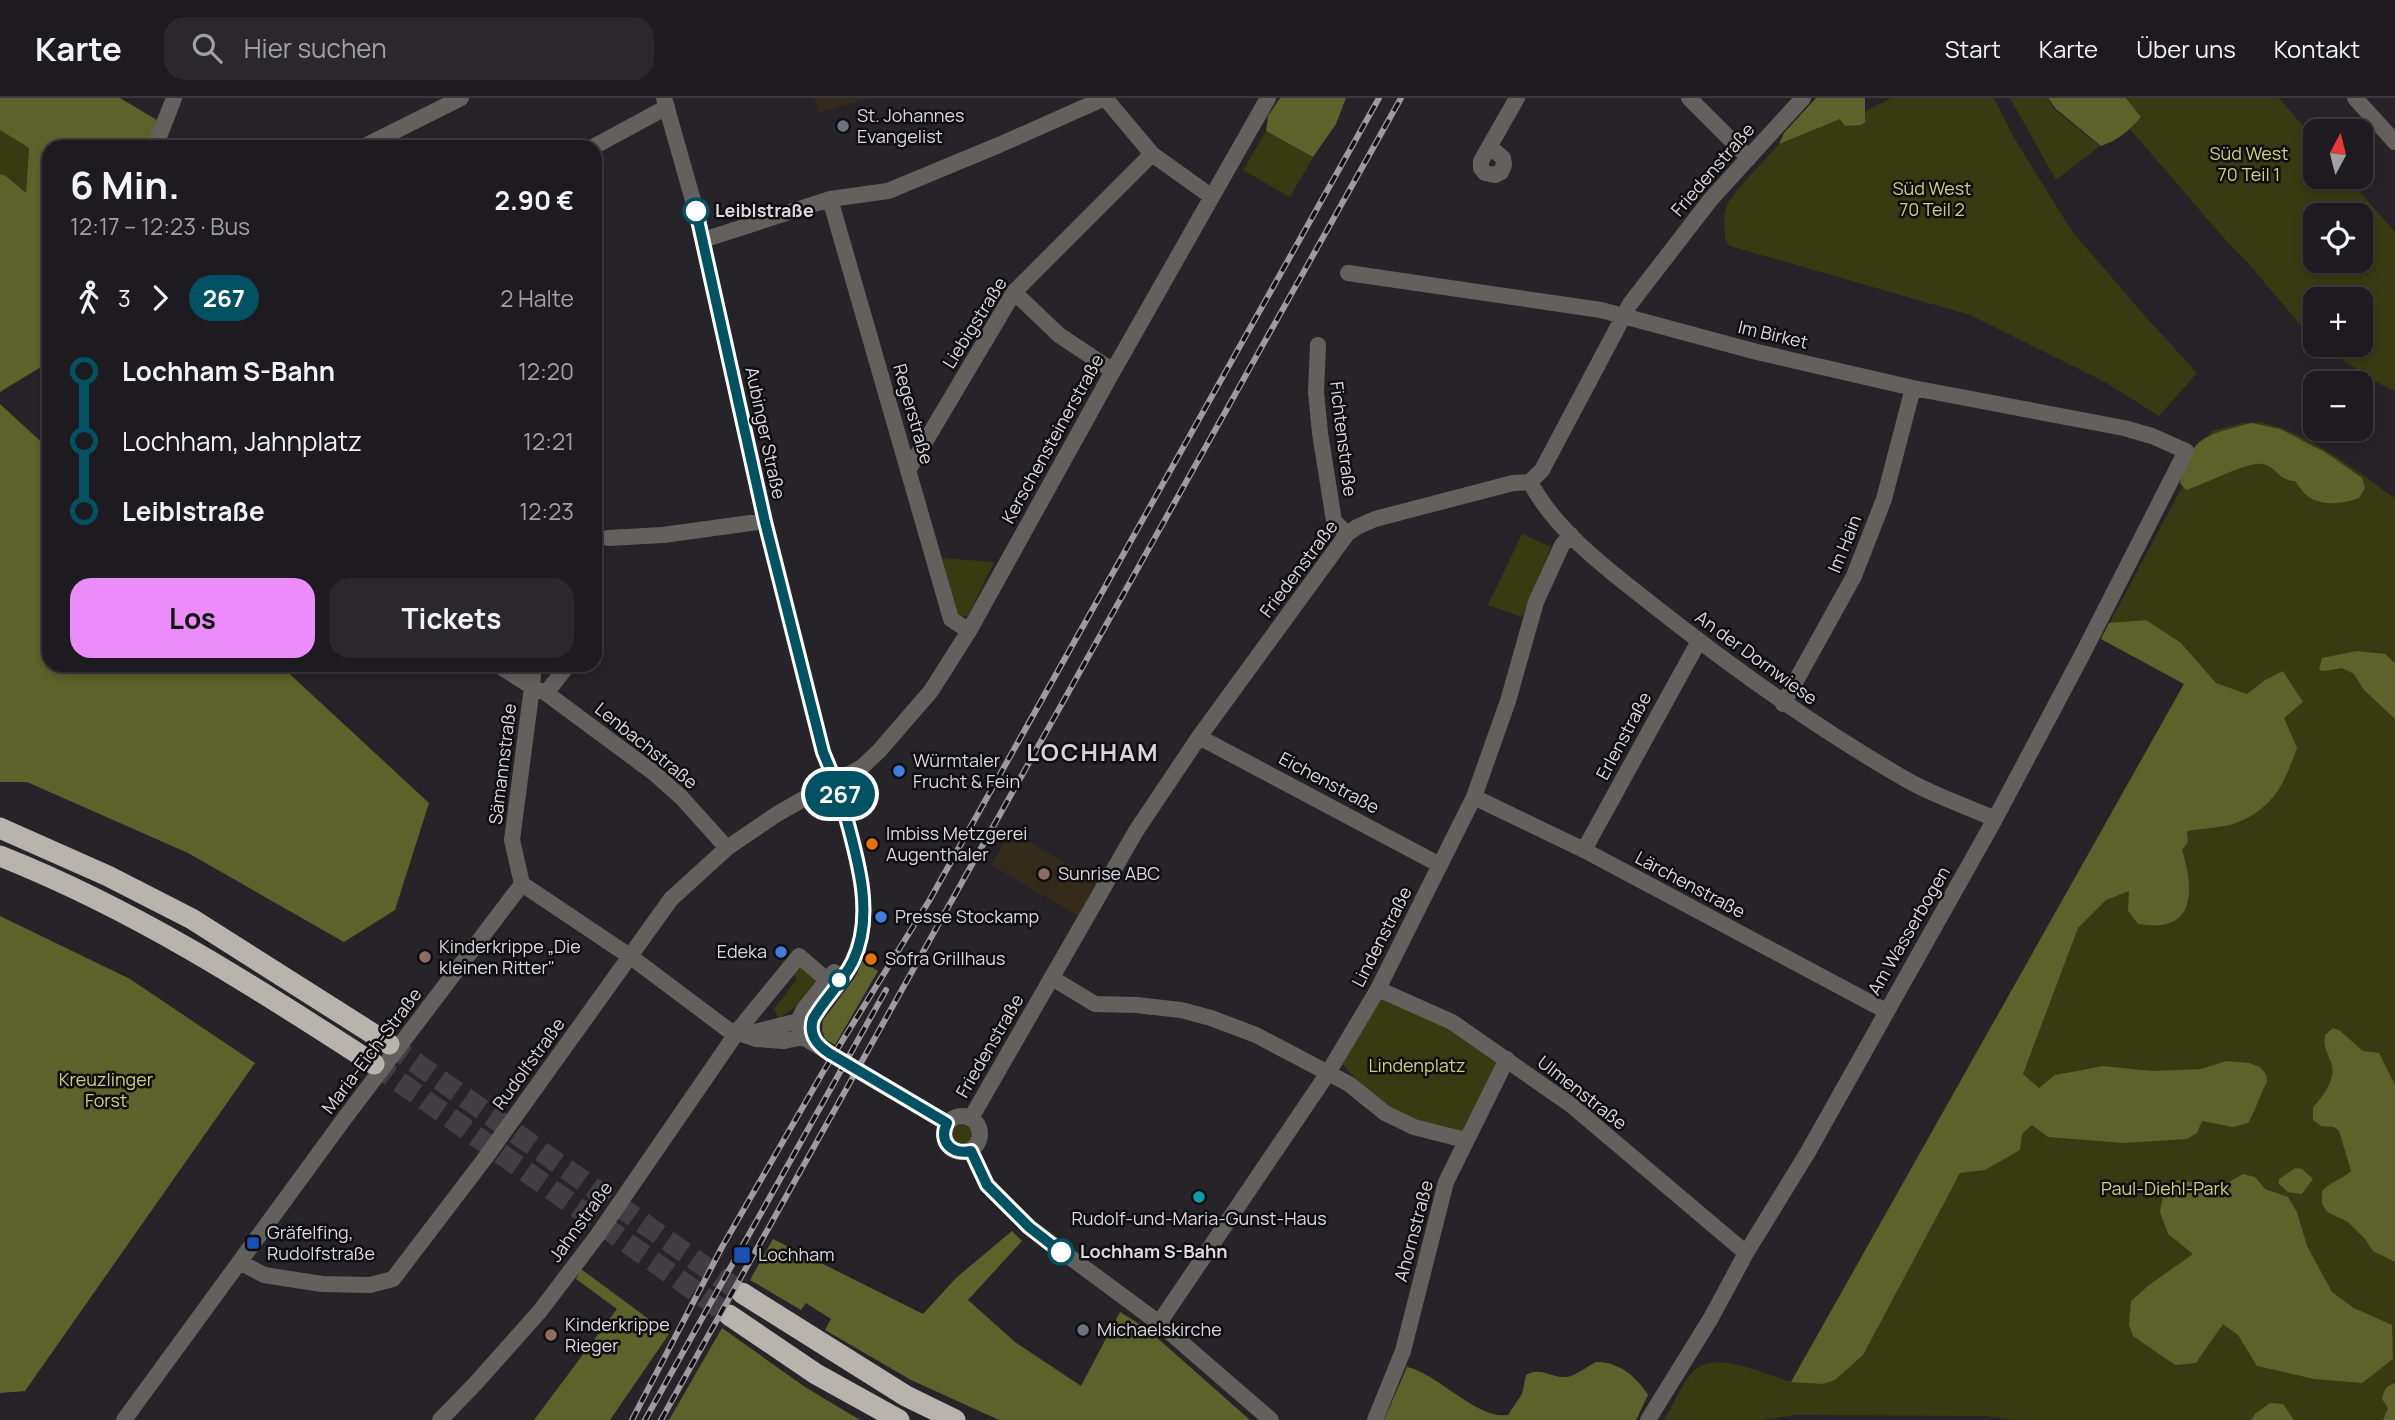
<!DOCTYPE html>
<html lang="de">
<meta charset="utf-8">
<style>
:root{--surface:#1d1b1f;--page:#2a282c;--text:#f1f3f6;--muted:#a0a1a4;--line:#3b393d;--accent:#ec8cfa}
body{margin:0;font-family:Manrope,sans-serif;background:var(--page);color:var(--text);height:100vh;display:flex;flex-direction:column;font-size:26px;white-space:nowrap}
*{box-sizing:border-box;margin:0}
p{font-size:23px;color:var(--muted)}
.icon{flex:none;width:38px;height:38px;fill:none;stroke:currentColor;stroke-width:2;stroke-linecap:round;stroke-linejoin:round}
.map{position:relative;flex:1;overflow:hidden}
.details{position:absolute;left:42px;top:42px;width:560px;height:532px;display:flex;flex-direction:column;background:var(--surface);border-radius:21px;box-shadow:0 4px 10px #0003,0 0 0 2px var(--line)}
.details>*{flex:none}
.badge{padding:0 14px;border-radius:23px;font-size:24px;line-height:46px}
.needle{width:46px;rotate:7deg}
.controls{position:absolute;left:2303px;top:21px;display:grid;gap:14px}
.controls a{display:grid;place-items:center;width:70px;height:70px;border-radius:14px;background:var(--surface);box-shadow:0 4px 10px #0003,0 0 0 2px var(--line);font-size:35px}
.map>.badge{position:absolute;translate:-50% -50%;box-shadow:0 0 0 4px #fff}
.legs{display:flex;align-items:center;gap:10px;height:77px;padding:0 28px;font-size:23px}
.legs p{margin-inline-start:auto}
.head{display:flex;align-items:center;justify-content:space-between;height:119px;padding:0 28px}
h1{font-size:38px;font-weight:700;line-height:52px}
.action{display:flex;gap:14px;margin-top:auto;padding:14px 28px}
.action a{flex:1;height:80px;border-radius:21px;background:var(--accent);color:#111;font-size:28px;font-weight:700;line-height:80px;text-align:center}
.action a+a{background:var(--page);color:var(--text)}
ul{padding:0 28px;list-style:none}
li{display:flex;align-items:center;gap:24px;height:70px;font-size:26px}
li i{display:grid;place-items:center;width:10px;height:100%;margin:0 9px;background:currentColor}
li i::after{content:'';width:18px;height:18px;margin:-9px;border:5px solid;border-radius:50%;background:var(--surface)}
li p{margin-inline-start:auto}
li:first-child i{background:linear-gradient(#0000 50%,currentColor 0)}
li:last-child i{background:linear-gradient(currentColor 50%,#0000 0)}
header{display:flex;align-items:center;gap:42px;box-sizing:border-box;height:98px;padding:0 35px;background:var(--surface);border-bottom:2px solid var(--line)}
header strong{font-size:33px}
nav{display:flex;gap:38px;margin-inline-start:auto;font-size:24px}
.search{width:490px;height:63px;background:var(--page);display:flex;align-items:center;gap:18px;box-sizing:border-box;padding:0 24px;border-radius:21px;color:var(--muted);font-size:26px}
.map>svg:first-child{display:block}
.education{fill:#352b1b}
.green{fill:#383a11;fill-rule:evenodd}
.forest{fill:#5d612a}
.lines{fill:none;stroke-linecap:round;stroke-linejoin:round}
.minor-tunnel{stroke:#423f44;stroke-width:16;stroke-dasharray:16 8;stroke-linecap:butt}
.highway-tunnel{stroke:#423f44;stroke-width:21;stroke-dasharray:21 10;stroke-linecap:butt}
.minor{stroke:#63615e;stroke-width:16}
.highway{stroke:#b8b4ad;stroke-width:21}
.rail-casing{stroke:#9e9ba0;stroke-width:6}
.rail{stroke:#0f0e10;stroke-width:3.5;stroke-dasharray:10;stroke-linecap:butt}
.line-1-casing{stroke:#fff;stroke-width:16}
.line-1{stroke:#005262;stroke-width:10}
.worship-dot{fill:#6b7280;stroke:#0f0e10;stroke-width:2.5}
.stop-1-dot{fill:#fff;stroke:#005262;stroke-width:3.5}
.shop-dot{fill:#3f7fe0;stroke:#0f0e10;stroke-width:2.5}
.food-dot{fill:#e8710a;stroke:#0f0e10;stroke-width:2.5}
.education-dot{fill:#8d6e63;stroke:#0f0e10;stroke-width:2.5}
.culture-dot{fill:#0f9aa8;stroke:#0f0e10;stroke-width:2.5}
.transit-dot{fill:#1a4fb4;stroke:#0f0e10;stroke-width:2.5}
.labels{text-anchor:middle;stroke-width:5;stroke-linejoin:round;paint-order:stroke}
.poi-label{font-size:18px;fill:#dcdade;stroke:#0f0e10;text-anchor:start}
.park-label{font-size:18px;fill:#cbd27e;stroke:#0f0e10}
.street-label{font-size:18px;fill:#dcdade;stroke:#0f0e10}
.stop-label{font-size:18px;font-weight:bold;fill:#dcdade;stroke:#0f0e10;text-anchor:start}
.district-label{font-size:24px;font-weight:bold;letter-spacing:2px;fill:#d8d4db;stroke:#0f0e10}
</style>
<header>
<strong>Karte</strong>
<div class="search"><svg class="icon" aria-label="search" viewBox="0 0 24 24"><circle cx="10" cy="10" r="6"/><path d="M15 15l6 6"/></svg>Hier suchen</div>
<nav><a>Start</a><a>Karte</a><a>Über uns</a><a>Kontakt</a></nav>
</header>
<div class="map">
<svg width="2395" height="1322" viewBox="0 0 2395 1322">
<rect width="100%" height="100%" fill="#272429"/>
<!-- education -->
<path class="education" d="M814 0H868L819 15Z
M1011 733 1098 784 1078 818 991 767Z"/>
<!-- green -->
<path class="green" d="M1891 0H1994L2013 38 2071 132 2145 218 2197 275 2159 318 2105 284 1970 217 1730 148 1725 141 1724 117 1727 106 1738 91 1779 46 1842 16 1847 23Z
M2010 0H2047L2055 12 2100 48 2056 82Z
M2126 0H2279L2315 42V79H2347L2395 134V293L2378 285 2320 247H2361V201H2315V243L2312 241 2250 167 2228 145 2130 31 2141 19ZM2315 117H2361V163H2315Z
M0 32 29 50 26 96 6 78 0 76Z
M1266 33 1313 59 1290 99 1243 72Z
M2260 324C2311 335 2353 371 2395 400V1322H2016L1985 1318 1795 1317 1760 1322H1664C1673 1307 1681 1288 1692 1275 1714 1249 1766 1278 1792 1284L2184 586 2101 541 2212 333 2242 325Z
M1522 436 1551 449 1522 519 1488 507Z
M942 460 994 464 968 518 957 517Z
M800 867 817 882 797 907 779 921 774 911 797 881 793 876Z
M1381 900 1446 927 1499 965 1463 1034C1414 1026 1374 1006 1343 966Z
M952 1037a11 11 0 1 1 22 0a11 11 0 1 1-22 0Z"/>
<!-- forest -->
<path class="forest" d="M0 0H120L157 22 148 49H49V264L0 294V76L6 78 26 95 29 50 0 32Z
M1280 0H1346L1336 26 1313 59 1266 33 1268 18Z
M1816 0H1865V24L1861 27 1845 28 1840 21 1779 46 1784 35Z
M2048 0H2126L2141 19C2129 33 2118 42 2101 48L2056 11Z
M0 306 49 351V567H280L429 705 395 812 344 844 188 755 27 684H0Z
M2251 325 2280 331 2325 354 2362 380 2365 390 2359 400C2344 406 2318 409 2305 396 2301 392 2298 387 2295 383 2278 382 2279 372 2266 367 2252 360 2205 387 2186 392L2180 385C2192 335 2207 338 2251 325Z
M2146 522 2181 545 2216 585 2247 596 2265 582 2283 573 2303 604 2284 620 2297 650C2284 686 2274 710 2236 725 2222 730 2203 730 2187 733L2188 744 2182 752C2190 777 2199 823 2161 827 2154 828 2146 827 2138 826L2128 813 2129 793 2106 802 2078 830 2023 976 2039 990 2055 977 2103 968 2152 973 2201 971 2226 963 2249 965 2260 969 2266 976 2267 984C2259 998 2256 1012 2248 1025L2233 1029 2202 1023 2197 1035 2187 1041 2124 1045 2048 1039 2032 1027 2022 1036 2020 1052 1985 1072 1960 1075 1863 1257 1835 1282 1823 1286 1791 1284 2184 586 2101 541 2109 525Z
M2357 553 2385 556 2395 565V621L2364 592 2354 576 2342 570 2324 573 2319 572 2322 560Z
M0 818 130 881 255 965 25 1293 0 1295Z
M862 863 878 873 835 947 825 941 822 932 823 922 856 878Z
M2333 930 2339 932 2363 953 2379 955 2395 987V1164L2373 1153 2365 1141 2348 1124 2327 1114 2322 1106V1093C2330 1084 2341 1082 2351 1073L2339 1033 2334 1029 2321 1028 2313 1022V1010C2323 997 2337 982 2331 964 2327 953 2323 949 2325 937Z
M2295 1070 2302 1071 2313 1081 2302 1096 2288 1094 2279 1086V1081Z
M2243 1076 2255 1079 2265 1091 2288 1099 2297 1114 2307 1148 2332 1194 2354 1210 2392 1227 2393 1261 2362 1285 2314 1281 2257 1268 2238 1237 2223 1226 2196 1265 2175 1267 2133 1238 2129 1227 2131 1203 2149 1187 2193 1156 2168 1136 2160 1114 2163 1098 2177 1082 2222 1088Z
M1012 1133 1022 1143 968 1202 1015 1244 1081 1288 1120 1214 1146 1230 1250 1322H999L911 1282 825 1232 831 1221 806 1205 801 1212 750 1182 773 1141 923 1216 956 1180Z
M581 1171 669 1236 610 1322H534L617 1211 576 1181Z
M722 1230 805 1289 860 1322H669Z
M1596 1264C1618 1263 1637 1279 1648 1297L1636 1322H1384L1407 1269C1437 1275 1477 1322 1508 1317L1522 1296 1526 1277C1542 1267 1554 1283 1571 1278 1579 1275 1588 1268 1596 1264Z
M2395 1285V1322H2383L2388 1310 2382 1301C2384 1292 2386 1288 2395 1285Z
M2270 1305 2283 1306 2294 1322H2251L2255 1316Z"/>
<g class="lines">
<!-- minor-tunnel -->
<path class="minor-tunnel" d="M829 955 862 975"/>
<!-- highway-tunnel -->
<path class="highway-tunnel" d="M389 946 742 1195
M374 966 729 1217"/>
<!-- minor -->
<path class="minor" d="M664 0 696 113 765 423 823 654 832 676
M1105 0 1152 56 1212 99
M1689 0 1749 60
M2355 0 2395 44
M155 49 174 0
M363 49 461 0
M593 49 667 9
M1490 49 1503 60 1504 67 1501 74 1495 77 1485 75 1481 70V63L1517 0
M830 101 951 521 969 533
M703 142 830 101 888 93 999 47 1105 0
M1348 175 1601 212 1757 254 1913 290 2124 330 2152 338 2186 353 2081 559 1995 721 1808 1054 1746 1155 1711 1220 1648 1322
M1014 194 1059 237 1113 273
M1318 247 1316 294 1320 335 1334 423 1347 436
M909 371 1014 194 1152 56
M1530 384C1556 433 1606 470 1649 504 1731 569 1816 630 1907 682 1935 698 1966 708 1995 721
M608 440 663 437 765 423
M498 567 532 589 512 742 522 786
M534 567 532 589 546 595 654 675 681 699 727 750
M546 595 568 567
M1783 606 1854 478 1884 401 1913 290
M1199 639 1440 767
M844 679 862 669 879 653 931 593 969 533 1113 273 1268 0
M1474 699 1584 752 1886 913
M1584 752 1699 543
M1052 880 1095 906 1136 907 1181 912 1211 920 1256 937 1349 986 1385 1015 1414 1029 1465 1042
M1378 891 1452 924 1571 1007 1746 1155
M798 923 804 911 834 874
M800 932 803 939 829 955
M751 935 798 923
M803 939C810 930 813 920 819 911 830 896 845 880 853 862 878 810 852 746 839 693
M862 975 947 1025
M944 1036a18 18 0 1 1 36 0a18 18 0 1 1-36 0Z
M971 1020 1136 733 1199 639 1347 436 1357 429 1375 421 1513 385 1530 384 1542 372 1630 206 1711 101 1803 0
M971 1053 987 1087 1029 1129 1159 1225 1271 1322
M240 1164 264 1177 322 1186 370 1187 393 1181 486 1059 671 801 727 750 777 716 828 687
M1159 1225 1328 975 1378 891 1474 699 1508 603 1536 504 1562 447 1571 437
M124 1322 344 1021 522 786 631 859 727 931 756 941 784 943 803 939
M440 1322 475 1286 540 1213 597 1138 740 930 799 858 827 882
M1375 1322 1403 1253 1446 1084 1507 961"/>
<!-- highway -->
<path class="highway" d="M0 730 108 778 192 821 389 946
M0 758C134 811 254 888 374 966
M742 1195 906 1298 955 1322
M729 1217 816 1276 899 1322"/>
<!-- rail casing -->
<g class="rail-casing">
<path id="rail" d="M632 1322 722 1149 823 974 929 803 1379 0
M645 1322 886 892
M661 1322 1401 0"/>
</g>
<!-- rail -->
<use href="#rail" class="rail"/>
</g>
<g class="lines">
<!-- line-1 casing -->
<g class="line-1-casing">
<path id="line-1" d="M696 113 765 424 823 654 832 676 828 683 831 691 839 693C852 745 878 811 853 863 843 884 824 901 813 921 808 937 817 947 829 955L947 1025C938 1044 952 1057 971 1053L987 1087 1029 1129 1061 1154"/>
</g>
<!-- line-1 -->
<use href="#line-1" class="line-1"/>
</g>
<!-- markers -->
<g class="worship-dot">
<circle cx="843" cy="28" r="7"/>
<circle cx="1083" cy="1232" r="7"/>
</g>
<g class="stop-1-dot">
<circle cx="696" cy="113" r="12"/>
<circle cx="839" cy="882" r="9"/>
<circle cx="1061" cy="1154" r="12"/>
</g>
<g class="shop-dot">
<circle cx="899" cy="673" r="7"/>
<circle cx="881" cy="819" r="7"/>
<circle cx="781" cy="854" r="7"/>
</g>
<g class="food-dot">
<circle cx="872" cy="746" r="7"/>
<circle cx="871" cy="861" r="7"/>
</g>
<g class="education-dot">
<circle cx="1044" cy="776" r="7"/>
<circle cx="425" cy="859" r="7"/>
<circle cx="551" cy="1237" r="7"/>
</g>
<circle class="culture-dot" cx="1199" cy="1099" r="7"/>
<g class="transit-dot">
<rect x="246" y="1138" width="14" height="14" rx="3.5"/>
<rect x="733" y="1148" width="18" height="18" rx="3.5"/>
</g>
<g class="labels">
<!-- poi labels -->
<g class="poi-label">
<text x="857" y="24">St. Johannes<tspan x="857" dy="21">Evangelist</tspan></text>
<text x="913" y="669">Würmtaler<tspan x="913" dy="21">Frucht &amp; Fein</tspan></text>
<text x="886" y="742">Imbiss Metzgerei<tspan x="886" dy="21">Augenthaler</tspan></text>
<text x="1058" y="782">Sunrise ABC</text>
<text x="895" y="825">Presse Stockamp</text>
<text x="439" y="855">Kinderkrippe „Die<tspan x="439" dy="21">kleinen Ritter"</tspan></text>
<text x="767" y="860" text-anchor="end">Edeka</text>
<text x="885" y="867">Sofra Grillhaus</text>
<text x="1199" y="1127" text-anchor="middle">Rudolf-und-Maria-Gunst-Haus</text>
<text x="267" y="1141">Gräfelfing,<tspan x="267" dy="21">Rudolfstraße</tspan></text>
<text x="758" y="1163">Lochham</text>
<text x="565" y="1233">Kinderkrippe<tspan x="565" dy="21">Rieger</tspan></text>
<text x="1097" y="1238">Michaelskirche</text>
</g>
<!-- park labels -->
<g class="park-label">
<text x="2249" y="62">Süd West<tspan x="2249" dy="21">70 Teil 1</tspan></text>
<text x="1932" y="97">Süd West<tspan x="1932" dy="21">70 Teil 2</tspan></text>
<text x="1417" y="974">Lindenplatz</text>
<text x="106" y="988">Kreuzlinger<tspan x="106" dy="21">Forst</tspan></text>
<text x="2165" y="1097">Paul-Diehl-Park</text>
</g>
<!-- street labels -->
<g class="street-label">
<text transform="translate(1713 72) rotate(-49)" y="6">Friedenstraße</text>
<text transform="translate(975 225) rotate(-58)" y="6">Liebigstraße</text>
<text transform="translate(1773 237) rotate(13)" y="6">Im Birket</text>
<text transform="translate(913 316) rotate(74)" y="6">Regerstraße</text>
<text transform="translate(765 335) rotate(78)" y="6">Aubinger Straße</text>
<text transform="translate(1053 341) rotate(-61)" y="6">Kerschensteinerstraße</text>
<text transform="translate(1343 341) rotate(83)" y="6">Fichtenstraße</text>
<text transform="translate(1845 446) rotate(-68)" y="6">Im Hain</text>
<text transform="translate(1299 471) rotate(-53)" y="6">Friedenstraße</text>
<text transform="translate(1756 560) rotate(36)" y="6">An der Dornwiese</text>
<text transform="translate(1624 638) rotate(-62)" y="6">Erlenstraße</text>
<text transform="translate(646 648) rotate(39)" y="6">Lenbachstraße</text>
<text transform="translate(503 666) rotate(-83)" y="6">Sämannstraße</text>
<text transform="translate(1329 685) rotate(28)" y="6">Eichenstraße</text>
<text transform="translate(1690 787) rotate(28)" y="6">Lärchenstraße</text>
<text transform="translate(1909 833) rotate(-60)" y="6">Am Wasserbogen</text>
<text transform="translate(1382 839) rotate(-63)" y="6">Lindenstraße</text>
<text transform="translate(990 948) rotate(-60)" y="6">Friedenstraße</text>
<text transform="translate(372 953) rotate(-53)" y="6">Maria-Eich-Straße</text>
<text transform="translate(529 966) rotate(-54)" y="6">Rudolfstraße</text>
<text transform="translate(1582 995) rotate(38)" y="6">Ulmenstraße</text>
<text transform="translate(581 1124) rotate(-54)" y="6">Jahnstraße</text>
<text transform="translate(1414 1133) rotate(-75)" y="6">Ahornstraße</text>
</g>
<!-- stop labels -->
<g class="stop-label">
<text x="715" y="119">Leiblstraße</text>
<text x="1080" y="1160">Lochham S-Bahn</text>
</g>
<!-- district labels -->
<g class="district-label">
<text x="1093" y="663">LOCHHAM</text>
</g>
</g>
</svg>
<div class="controls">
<a><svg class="needle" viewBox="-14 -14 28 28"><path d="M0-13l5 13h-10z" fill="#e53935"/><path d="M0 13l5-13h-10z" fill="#a0a1a4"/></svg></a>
<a><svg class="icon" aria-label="locate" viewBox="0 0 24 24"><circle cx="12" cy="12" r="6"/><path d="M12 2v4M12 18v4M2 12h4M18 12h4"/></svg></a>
<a>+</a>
<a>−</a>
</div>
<b class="badge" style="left:840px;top:696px;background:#005262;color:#fff">267</b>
<section class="details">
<div class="head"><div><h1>6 Min.</h1><p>12:17 – 12:23 · Bus</p></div><b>2.90 €</b></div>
<div class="legs"><svg class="icon" aria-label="walk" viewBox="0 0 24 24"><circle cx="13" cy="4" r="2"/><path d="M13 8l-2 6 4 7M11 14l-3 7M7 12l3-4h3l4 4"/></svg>3<svg class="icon" aria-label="forward" viewBox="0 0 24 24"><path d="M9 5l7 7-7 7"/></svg><b class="badge" style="background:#005262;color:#fff">267</b><p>2 Halte</p></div>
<ul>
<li><i style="color:#005262"></i><b>Lochham S-Bahn</b><p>12:20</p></li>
<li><i style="color:#005262"></i><span>Lochham, Jahnplatz</span><p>12:21</p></li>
<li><i style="color:#005262"></i><b>Leiblstraße</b><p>12:23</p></li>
</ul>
<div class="action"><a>Los</a><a>Tickets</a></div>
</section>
</div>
